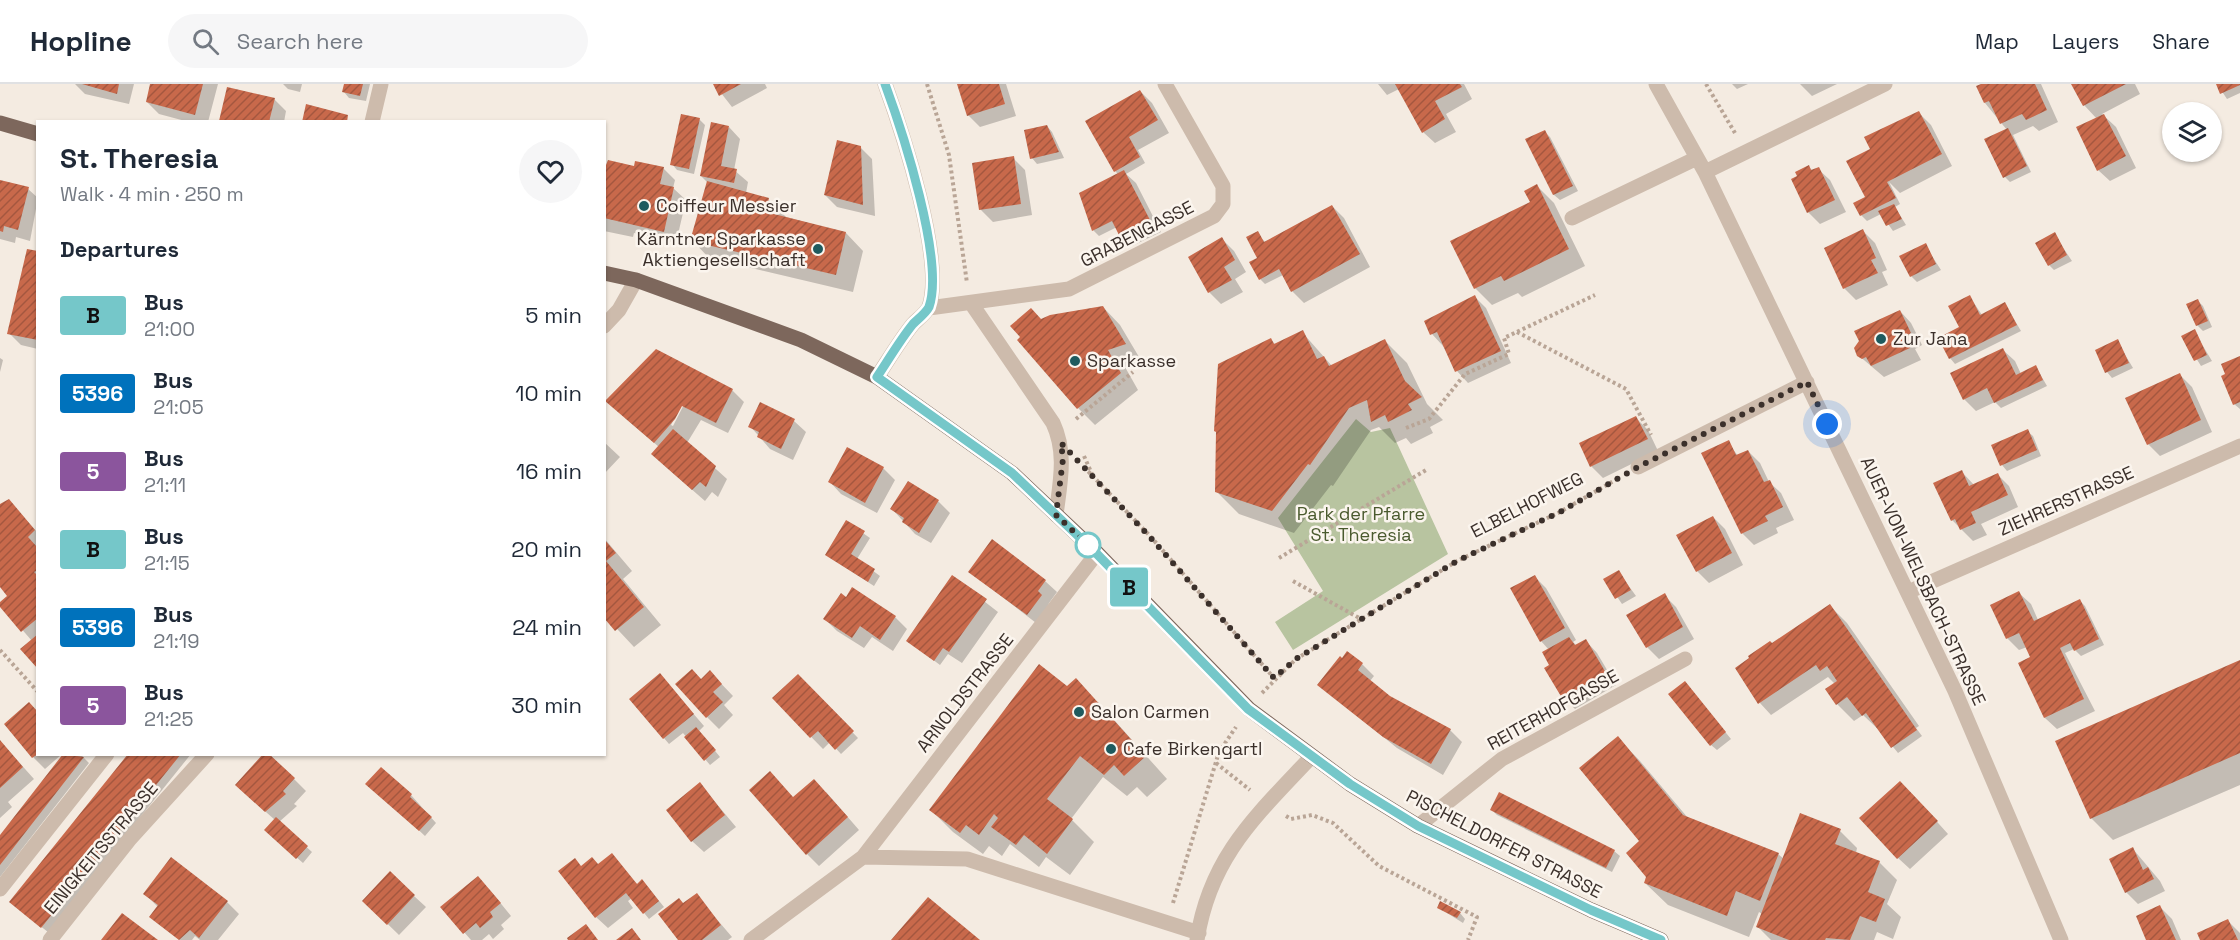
<!DOCTYPE html>
<meta charset="utf-8">
<style>
:root{--surface:#fff;--page:#f6f6f7;--text:#1f2937;--muted:#747a83;--line:#e0e1e3}
body{margin:0;font-family:"Space Grotesk",sans-serif;background:var(--page);color:var(--text);height:100vh;display:flex;flex-direction:column;font-size:22px;white-space:nowrap}
*{box-sizing:border-box;margin:0}
p{font-size:20px;color:var(--muted)}
.icon{flex:none;width:33px;height:33px;fill:none;stroke:currentColor;stroke-width:2;stroke-linecap:round;stroke-linejoin:round}
.map{position:relative;flex:1;overflow:hidden}
.details{position:absolute;left:36px;top:36px;width:570px;height:636px;display:flex;flex-direction:column;background:var(--surface);border-radius:0px;box-shadow:0 2px 4px #0004}
.details>*{flex:none}
.badge{padding:0 12px;border-radius:4px;font-size:21px;line-height:39px}
.tools{position:absolute;left:2162px;top:18px;display:grid;gap:12px}
.tools a{display:grid;place-items:center;width:60px;height:60px;border-radius:50%;background:var(--surface);box-shadow:0 2px 4px #0004;font-size:30px}
.you{position:absolute;width:30px;height:30px;margin:-15px;border:4px solid #fff;border-radius:50%;background:#1a73e8;box-shadow:0 0 0 9px #1a73e833}
.map>.badge{position:absolute;translate:-50% -50%;box-shadow:0 0 0 3px #fff}
h2{padding:0 24px;font-size:22px;line-height:54px}
.round{display:grid;place-items:center;flex:none;width:63px;height:63px;border-radius:32px;background:var(--page)}
.headline{display:flex;align-items:center;justify-content:space-between;height:102px;padding:0 24px}
h1{font-size:28px;font-weight:800;line-height:45px}
ul{padding:0;list-style:none}
li{display:flex;align-items:center;gap:18px;height:78px;padding:0 24px}
li div{flex:1}
li b{display:block;font-size:22px}
li em{font-style:normal}
li .badge{min-width:66px;font-weight:700;text-align:center}
header{display:flex;align-items:center;gap:36px;box-sizing:border-box;height:84px;padding:0 30px;background:var(--surface);border-bottom:2px solid var(--line)}
header strong{font-size:28px}
nav{display:flex;gap:33px;margin-inline-start:auto;font-size:21px}
.search{width:420px;height:54px;background:var(--page);display:flex;align-items:center;gap:15px;box-sizing:border-box;padding:0 21px;border-radius:33px;color:var(--muted);font-size:22px}
.map>svg:first-child{display:block}
.green{fill:#b8c4a0}
.shadow{fill:#0003;fill-rule:evenodd}
.building{fill:url(#building-hatch)}
.lines{fill:none;stroke-linecap:round;stroke-linejoin:round}
.path{stroke:#b9a596;stroke-width:4;stroke-dasharray:3 3;stroke-linecap:butt}
.minor{stroke:#cdbbac;stroke-width:15}
.major{stroke:#7d675c;stroke-width:15}
.line-casing{stroke:#fff;stroke-width:14}
.line{stroke:#75c7c9;stroke-width:9}
.walk{stroke:#3b302b;stroke-width:6;stroke-dasharray:0 10.8}
.poi-dot{fill:#1f5a5e;stroke:#fbf5ee;stroke-width:2}
.stop-dot{fill:#fff;stroke:#75c7c9;stroke-width:3}
.labels{text-anchor:middle;stroke-width:5;stroke-linejoin:round;paint-order:stroke}
.poi-label{font-size:18px;fill:#3b302b;stroke:#fbf5ee;text-anchor:start}
.street-label{font-size:18px;fill:#3b302b;stroke:#fbf5ee}
.park-label{font-size:18px;fill:#4a5a2e;stroke:#fbf5ee}
</style>
<header>
<strong>Hopline</strong>
<div class="search"><svg class="icon" aria-label="search" viewBox="0 0 24 24"><circle cx="10" cy="10" r="6"/><path d="M15 15l6 6"/></svg>Search here</div>
<nav><a>Map</a><a>Layers</a><a>Share</a></nav>
</header>
<div class="map">
<svg width="2240" height="856" viewBox="0 0 2240 856">
<defs>
<pattern id="building-hatch" width="6" height="6" patternUnits="userSpaceOnUse" patternTransform="scale(1.5)"><rect width="6" height="6" fill="#c8694b"/><path d="M-1 1l2-2M0 6l6-6M5 7l2-2" fill="none" stroke="#a4573f"/></pattern>
</defs>
<rect width="100%" height="100%" fill="#f4ebe1"/>
<!-- green -->
<path class="green" d="M1356 335 1371 348 1390 344 1448 470 1293 566 1275 538 1323 507 1278 434Z"/>
<!-- shadow -->
<path class="shadow" d="M75 0H134L129 20 85 10Z
M152 0H218L208 38H189L159 30 147 18Z
M283 0H302L300 8 288 5Z
M345 0H370L366 17 349 14 344 8Z
M714 0H765L767 4 732 23Z
M959 0H1006L1016 32 980 43 968 31Z
M1378 0H1464L1472 15 1446 30 1456 48 1435 59 1423 48 1399 5 1387 11Z
M1732 0H1748L1737 5Z
M1800 0H1837L1812 12Z
M1984 0H2041L2058 38 2039 47 2033 42 2013 51 2031 88 2010 98 2005 93 2007 46 1985 19 1978 3Z
M2073 0H2135L2140 10 2102 30 2116 43 2136 84 2110 97 2098 86 2097 35 2084 21Z
M2217 0H2240V9L2227 15Z
M1140 7 1152 19 1169 49 1138 66 1145 79 1126 90 1136 99 1161 148 1132 162 1117 143 1099 152 1093 146 1080 110 1118 90 1115 87Z
M274 15 286 27 284 38 220 37Z
M1919 29 1931 41 1952 82 1900 109 1889 98 1900 120 1895 123 1906 141 1893 147 1881 130 1867 137 1861 131 1867 113 1870 67Z
M699 35 705 41 694 90 677 86 672 80Z
M1047 42 1052 48 1064 74 1037 80 1032 74Z
M729 43 740 55 734 86 748 98 746 109 769 116 786 133 846 149 863 167 853 208 709 174 692 156 708 99 701 92Z
M1544 47 1550 53 1578 107 1560 116 1554 111 1527 56Z
M860 63 872 75 875 132 837 123 825 111Z
M1013 74 1025 86 1032 131 993 138 981 126Z
M1809 83 1813 87 1818 85 1830 96 1846 128 1820 140 1808 128Z
M635 84H663L675 96 673 104 686 116 676 159 634 149 633 153 604 147V87Z
M0 98 28 105 38 114 30 157 16 153 15 159 0 155Z
M1537 102 1554 119 1585 182 1522 213 1518 209 1492 221 1475 204 1532 119Z
M1332 122 1344 134 1370 183 1304 219 1292 207 1283 191 1265 200 1260 195 1257 149 1265 158Z
M1863 147 1875 159 1887 186 1882 188 1888 201 1856 216 1844 204Z
M2054 150 2072 177 2054 186 2049 181Z
M1222 155 1234 167 1246 188 1235 195 1243 208 1221 220 1209 208Z
M1925 161 1941 186 1917 198 1911 192Z
M38 169V265L21 261 9 249Z
M1474 212 1486 224 1511 279 1468 299 1457 287 1443 262 1432 250Z
M1970 213 1982 231 2005 220 2021 247 1955 280 1950 274Z
M2198 217 2203 222 2212 243 2203 247 2197 241Z
M1103 223 1120 241 1142 278 1125 283 1138 306 1095 341 1078 324 1041 237Z
M1900 227 1911 239 1922 261 1915 265 1921 276 1884 293 1858 271Z
M2194 247 2212 277 2201 282 2183 253Z
M1302 248 1332 282 1384 256 1407 279 1427 320 1443 336 1430 343 1433 349 1411 360 1406 354 1395 359 1379 343 1371 346 1333 402 1331 401 1294 449 1239 430 1216 407 1271 256 1276 261Z
M2117 257 2133 284 2112 294 2107 288Z
M2003 266 2015 277 2021 290 2036 283 2047 302 2001 324 1995 318 1976 327 1964 315Z
M656 267 732 306 744 318 728 349 701 336 687 359 727 395 718 413 712 408 705 417 665 382 659 363 625 334ZM695 293H698L673 342 671 341Z
M0 274 3 276 0 288Z
M2240 274V325L2234 320Z
M2180 291 2192 303 2212 348 2160 372 2148 360Z
M1636 334 1648 346 1658 367 1603 394 1591 382Z
M794 337 806 348 793 376 770 365 750 342Z
M2027 347 2033 352 2041 372 2007 387 2002 381Z
M604 358 620 373 604 390Z
M1728 358 1738 372 1748 367 1760 379 1769 398 1781 409 1794 436 1776 444 1778 449 1754 461 1742 449Z
M848 365 883 384 895 396 877 429 841 410 830 398Z
M1962 388 1974 401 1998 391 2009 402 2018 423 1981 440 1987 451 1973 457 1952 436Z
M938 417 950 429 931 459 915 450 892 425Z
M0 420 20 429 38 449V582L32 557 0 520 9 512 0 501Z
M1713 433 1725 445 1743 481 1709 499 1697 487Z
M847 438 870 454 857 475 880 492 874 502 826 471Z
M604 454 632 487 623 495 661 541 634 563 604 531Z
M1618 487 1636 512 1622 520 1605 495Z
M970 488 1045 497 1057 508 1049 519 1040 542Z
M953 493 998 528 962 579 948 570 940 581 908 557Z
M1535 493 1546 504 1576 556 1573 558 1577 562 1586 557 1597 569 1616 601 1575 625 1563 613 1551 581 1549 566 1541 557 1512 505Z
M2019 509 2031 520 2038 536 2080 517 2085 522 2104 561 2081 572 2074 565 2065 569 2095 627 2057 645 2045 634 2020 580 2032 574 2027 563 2019 566 2007 554 1992 521Z
M1664 511 1676 523 1694 555 1659 575 1647 563Z
M1830 522 1847 539 1919 642 1916 644 1922 652 1898 669 1881 648 1863 631 1854 637 1837 620 1835 600 1828 593 1771 631 1760 619 1772 561Z
M895 533 907 545 893 567 872 553 864 564 837 547 825 535Z
M1342 576 1362 580 1374 592 1370 597 1389 613 1450 646 1462 658 1443 691 1397 664 1319 601Z
M2240 578V701L2113 756 2091 734Z
M710 588 733 612 724 621 733 631 719 645 707 633 702 596Z
M660 591 704 642 699 647 720 673 710 681 683 649 669 660 631 615Z
M798 592 858 654 841 670 830 658 823 665 774 615Z
M1068 604 1098 618 1167 695 1147 713 1137 703 1127 712 1103 693 1071 735 1094 758 1070 791 1046 773 1039 783 1010 760 1002 772 989 762 983 770 953 748 931 726Z
M1690 605 1731 655 1717 666 1711 661Z
M38 629V670H62L45 685 33 673Z
M1618 654 1640 677 1688 734 1778 770 1784 775 1840 747 1857 764 1856 769 1879 778 1897 796 1887 820 1901 833 1893 855 1877 848 1874 856H1771L1757 842 1762 830 1759 828 1749 853 1668 821 1645 799 1648 793 1641 758Z
M0 657 34 695 8 718 12 723 0 734Z
M65 670H80L89 679 0 793V753Z
M130 670H191L48 848 17 824Z
M381 685 411 711 436 739 425 752 410 738Z
M294 695 306 707 294 720 297 722 279 738 312 768 303 779 272 752 275 736 249 713Z
M700 700 736 743 704 768 692 757Z
M826 708 859 746 819 782 807 770 794 715Z
M1912 710 1948 750 1910 785 1898 774Z
M1492 726 1614 767 1620 772 1612 788 1497 731Z
M2133 765 2160 797 2165 807 2138 820 2126 808 2111 776Z
M582 783 648 803 664 823 649 835 632 814 628 817 633 824 608 844 596 833Z
M489 805 511 832 501 841 504 845 493 855 489 850 482 856H471L442 823Z
M145 810 227 818 239 830 218 856H200L195 852 192 856H180L156 838 158 823Z
M696 811 732 853 728 856H680L683 821Z
M414 812 426 823 399 851 364 817Z
M2160 823 2172 835 2181 856H2148Z
M1439 824 1460 829 1465 835 1463 839Z
M2228 837 2240 849V856H2202Z"/>
<!-- building -->
<path class="building" d="M82 0H119L117 10Z
M150 0H203L195 31 146 18Z
M344 0H363L360 12 342 8Z
M713 0H741L719 12Z
M957 0H999L1005 20 967 32Z
M1395 0H1460L1462 3 1435 17 1445 35 1422 49Z
M1981 0H2035L2047 26 2026 36 2022 30 2000 40 1989 17 1984 19 1976 2Z
M2071 0H2126L2083 22Z
M2216 0H2240V1L2220 10Z
M227 3 275 14 269 38 219 37Z
M1140 6 1158 36 1129 53 1140 73 1114 88 1085 37Z
M306 20 348 31 347 38H302Z
M1919 27 1942 70 1887 98 1896 114 1860 132 1853 119 1865 113 1846 77 1870 65 1864 53Z
M681 30 700 34 689 85 670 81Z
M2104 30 2126 72 2097 87 2076 43Z
M711 38 729 42 721 82 737 85 734 99 700 92Z
M1047 41 1059 68 1030 75 1024 46Z
M2008 44 2027 82 2003 94 1984 55Z
M1545 46 1573 102 1553 111 1525 55Z
M837 56 861 62 863 121 824 111Z
M1014 72 1021 120 979 126 972 79Z
M608 76 634 82 635 77 664 83 660 100 674 103 664 148 604 134V86Z
M1809 81 1811 86 1819 83 1835 116 1807 129 1791 95 1797 92 1795 88Z
M1124 86 1150 136 1119 151 1112 137 1092 147 1079 109Z
M0 96 29 103 18 146 4 142 3 148 0 147Z
M707 97 769 114 766 128 846 148 836 191 690 157Z
M1537 100 1569 165 1504 197 1501 192 1474 205 1450 157 1530 118 1524 107Z
M1894 120 1902 135 1886 142 1878 127Z
M1332 121 1360 170 1291 208 1279 185 1259 196 1249 178 1257 174 1246 153 1258 147 1264 158Z
M1863 145 1876 174 1871 176 1878 189 1843 205 1824 164Z
M2055 148 2067 171 2048 182 2035 159Z
M1222 153 1235 176 1224 183 1232 196 1208 209 1188 173Z
M1926 159 1936 180 1910 193 1899 172Z
M27 165 38 167V256L7 250Z
M1475 211 1501 267 1455 288 1437 248 1430 251 1424 237Z
M1970 211 1980 231 2005 218 2017 241 1949 275 1938 254 1959 243 1948 222Z
M2198 215 2208 237 2196 242 2186 220Z
M1103 222 1126 260 1108 266 1121 289 1077 325 1017 256 1020 253 1010 242 1031 224 1041 235 1050 231Z
M1900 226 1911 249 1904 253 1910 264 1871 282 1866 273 1862 275 1857 272 1854 264 1859 257 1854 247Z
M2195 245 2207 271 2194 277 2181 252Z
M1303 246 1317 275 1324 272 1329 282 1385 255 1405 297 1422 313 1408 320 1412 326 1388 338 1385 331 1371 338 1367 316 1349 324 1310 381 1308 380 1272 427 1215 408 1216 348 1214 347 1218 280 1271 254 1274 260Z
M2118 255 2129 279 2105 289 2095 266Z
M2003 264 2016 291 2036 281 2043 296 1994 319 1987 304 1963 316 1950 289Z
M656 265 733 305 716 339 682 322 675 335 654 359 605 317Z
M2240 272V318L2233 321 2221 292 2225 290 2221 280Z
M2180 289 2201 336 2147 361 2125 314Z
M760 318 795 335 781 365 757 353 759 348 748 343Z
M1636 332 1648 355 1590 383 1579 359Z
M673 345 716 382 706 403 700 398 692 406 651 370Z
M2028 345 2037 366 2000 382 1991 361Z
M1729 356 1736 371 1748 366 1764 398 1770 396 1783 423 1765 432 1768 437 1741 450 1701 369Z
M847 363 884 383 865 419 828 398Z
M1962 386 1969 402 1998 389 2008 411 1971 428 1976 439 1960 446 1955 435 1951 437 1933 399Z
M908 397 939 416 919 449 902 438 904 434 890 425Z
M9 415 35 446 28 453 38 464V486L34 488 38 492V534L21 548 0 523V518L7 512 0 503V420Z
M1713 432 1732 469 1696 488 1676 451Z
M846 436 865 447 851 470 875 485 868 498 825 471Z
M604 455 616 469 606 477 644 523 615 547 604 534Z
M992 455 1046 496 1038 507 1042 511 1027 531 968 488Z
M1619 486 1631 506 1615 515 1603 495Z
M952 491 987 515 949 568 943 564 934 577 906 557Z
M1535 491 1565 544 1540 558 1510 504Z
M852 503 896 532 880 556 860 542 852 554 823 535 841 509 846 513Z
M2019 507 2034 537 2080 515 2099 555 2074 567 2070 559 2060 564 2084 615 2044 634 2018 579 2030 573 2019 549 2006 555 1990 521Z
M1665 509 1683 543 1646 564 1626 531Z
M1830 520 1917 646 1891 664 1866 629 1862 632 1847 613 1836 621 1825 605 1837 597 1827 582 1820 587 1816 581 1758 620 1735 584 1749 574 1748 572 1770 557 1772 559Z
M38 550V585L20 565Z
M1569 553 1575 561 1586 555 1606 589 1562 614 1544 584 1549 581 1542 568Z
M1347 567 1363 579 1358 586 1390 612 1451 645 1431 680 1383 653 1317 601 1340 572 1342 574Z
M2240 576V669L2090 735 2055 657Z
M1039 580 1067 602 1076 594 1146 672 1124 692 1114 681 1104 691 1080 672 1047 715 1073 735 1047 770 1024 751 1016 761 991 743 998 734 994 730 979 751 966 741 960 749 929 726Z
M692 585 701 595 710 586 722 600 713 608 723 618 706 634 675 600Z
M660 589 694 630 663 655 629 615Z
M798 590 854 647 835 666 818 647 810 654 772 614Z
M1685 597 1726 648 1710 662 1668 610Z
M29 618 38 628V670L32 674 4 640Z
M696 643 716 666 704 677 684 653Z
M1618 652 1683 731 1779 769 1760 817 1736 807 1727 832 1644 799 1646 793 1626 769 1639 757 1579 684Z
M0 656 23 683 0 704Z
M63 670 84 673 0 781V751Z
M128 670H181L41 844 9 818Z
M263 670H269L295 694 283 707 286 710 265 728 235 701Z
M381 683 412 710 410 713 432 733 419 747 365 700Z
M770 687 793 713 814 695 848 733 806 771 749 706Z
M1900 697 1938 737 1897 775 1859 734Z
M700 698 725 731 691 758 666 726Z
M1499 708 1615 766 1606 784 1490 726Z
M1800 729 1841 745 1835 760 1880 777 1868 808 1885 815 1876 838 1860 832 1850 856 1826 854 1825 856H1789L1756 843Z
M276 733 308 762 296 775 264 746Z
M2133 763 2143 786 2148 783 2154 795 2125 809 2109 775Z
M612 769 637 800 642 795 659 817 643 830 626 809 595 834 558 787 575 774 581 782 592 773 598 780Z
M171 773 228 817 199 854 190 846 179 856 149 833 158 821 143 810Z
M390 787 415 811 387 841 362 817Z
M478 792 501 819 490 828 493 833 480 844 476 839 463 850 440 823Z
M697 809 721 841 702 856H678L658 830 679 814 683 819Z
M928 813 980 856H891Z
M1440 817 1461 828 1457 834 1437 824Z
M2160 821 2176 856H2146L2136 832Z
M122 829 158 856H101Z
M2228 835 2238 856H2200L2197 849Z
M586 840 598 856H568L567 854Z
M632 844 641 856H616Z"/>
<g class="lines">
<!-- path -->
<path class="path" d="M927 0 949 71 967 199
M1706 0 1735 49
M1517 248 1626 305 1651 351
M1076 335 1133 288
M1406 344 1429 335 1465 290 1509 270 1504 254 1595 211
M1084 372 1092 390
M1084 383 1151 453 1274 594
M1279 474 1426 386
M1293 497 1361 535
M0 566 38 608
M1262 609 1296 575 1457 477 1560 428 1619 394
M1216 679 1250 706
M1286 732 1291 735 1312 731 1333 739 1379 782 1477 833 1468 856
M1173 819 1219 668 1236 643"/>
<!-- minor -->
<path class="minor" d="M1656 0 1705 88 1955 607 2061 856
M372 38 381 0
M1705 88 1885 0
M1572 134 1697 74
M971 219 1053 339C1067 369 1060 399 1056 431
M929 224 1069 205 1214 132 1223 120V102L1165 0
M604 242 619 226 636 196
M877 293C889 275 900 256 913 240 918 235 926 229 929 223 945 176 902 47 885 0
M1638 383 1807 298
M1908 508 2240 362
M1418 742 1502 675 1685 575
M863 773 967 775 1199 849
M0 805 107 670
M50 856 129 756 207 670
M751 856 863 773 1097 469
M1197 856C1210 772 1257 731 1312 672"/>
<!-- major -->
<path class="major" d="M0 39 38 50
M604 189 636 196 801 256 877 293 1012 389 1097 469 1249 625 1350 700 1418 742 1591 826 1661 856"/>
</g>
<g class="lines">
<!-- line casing -->
<g class="line-casing">
<path id="line" d="M885 0C902 46 945 177 929 223 926 229 918 235 913 240 900 256 889 275 877 293L1012 389 1096 469 1248 625 1350 700 1418 742 1591 826 1661 856"/>
</g>
<!-- line -->
<use href="#line" class="line"/>
<!-- walk -->
<path class="walk" d="M1088 461 1056 431 1063 375 1061 359 1150 453 1274 594 1296 575 1457 477 1560 428 1638 383 1807 298 1827 340"/>
</g>
<!-- markers -->
<g class="poi-dot">
<circle cx="644" cy="122" r="6"/>
<circle cx="818" cy="165" r="6"/>
<circle cx="1881" cy="255" r="6"/>
<circle cx="1075" cy="277" r="6"/>
<circle cx="1079" cy="628" r="6"/>
<circle cx="1111" cy="665" r="6"/>
</g>
<circle class="stop-dot" cx="1088" cy="461" r="12"/>
<g class="labels">
<!-- poi labels -->
<g class="poi-label">
<text x="656" y="128">Coiffeur Messier</text>
<text x="806" y="161" text-anchor="end">Kärntner Sparkasse<tspan x="806" dy="21">Aktiengesellschaft</tspan></text>
<text x="1893" y="261">Zur Jana</text>
<text x="1087" y="283">Sparkasse</text>
<text x="1091" y="634">Salon Carmen</text>
<text x="1123" y="671">Cafe Birkengartl</text>
</g>
<!-- street labels -->
<g class="street-label">
<text transform="translate(1137 150) rotate(-27)" y="6">GRABENGASSE</text>
<text transform="translate(2066 417) rotate(-24)" y="6">ZIEHRERSTRASSE</text>
<text transform="translate(1527 421) rotate(-27)" y="6">ELBELHOFWEG</text>
<text transform="translate(1923 497) rotate(65)" y="6">AUER-VON-WELSBACH-STRASSE</text>
<text transform="translate(965 609) rotate(-52)" y="6">ARNOLDSTRASSE</text>
<text transform="translate(1553 626) rotate(-29)" y="6">REITERHOFGASSE</text>
<text transform="translate(1504 760) rotate(27)" y="6">PISCHELDORFER STRASSE</text>
<text transform="translate(101 764) rotate(-50)" y="6">EINIGKEITSSTRASSE</text>
</g>
<!-- park labels -->
<g class="park-label">
<text x="1361" y="436">Park der Pfarre<tspan x="1361" dy="21">St. Theresia</tspan></text>
</g>
</g>
</svg>
<div class="tools">
<a><svg class="icon" aria-label="layers" viewBox="0 0 24 24"><path d="M12 4l9 5-9 5-9-5zM3 14l9 5 9-5"/></svg></a>
</div>
<div class="you" style="left:1827px;top:340px"></div>
<b class="badge" style="left:1129px;top:503px;background:#75c7c9;color:#111">B</b>
<section class="details">
<div class="headline"><div><h1>St. Theresia</h1><p>Walk · 4 min · 250 m</p></div><a class="round"><svg class="icon" aria-label="heart" viewBox="0 0 24 24"><path d="M12 20l-8-8c-3-5 5-10 8-4 3-6 11-1 8 4z"/></svg></a></div>
<h2>Departures</h2>
<ul>
<li><span class="badge" style="background:#75c7c9;color:#111">B</span><div><b>Bus</b><p>21:00</p></div><em>5 min</em></li>
<li><span class="badge" style="background:#0072bc;color:#fff">5396</span><div><b>Bus</b><p>21:05</p></div><em>10 min</em></li>
<li><span class="badge" style="background:#8b559d;color:#fff">5</span><div><b>Bus</b><p>21:11</p></div><em>16 min</em></li>
<li><span class="badge" style="background:#75c7c9;color:#111">B</span><div><b>Bus</b><p>21:15</p></div><em>20 min</em></li>
<li><span class="badge" style="background:#0072bc;color:#fff">5396</span><div><b>Bus</b><p>21:19</p></div><em>24 min</em></li>
<li><span class="badge" style="background:#8b559d;color:#fff">5</span><div><b>Bus</b><p>21:25</p></div><em>30 min</em></li>
</ul>
</section>
</div>
